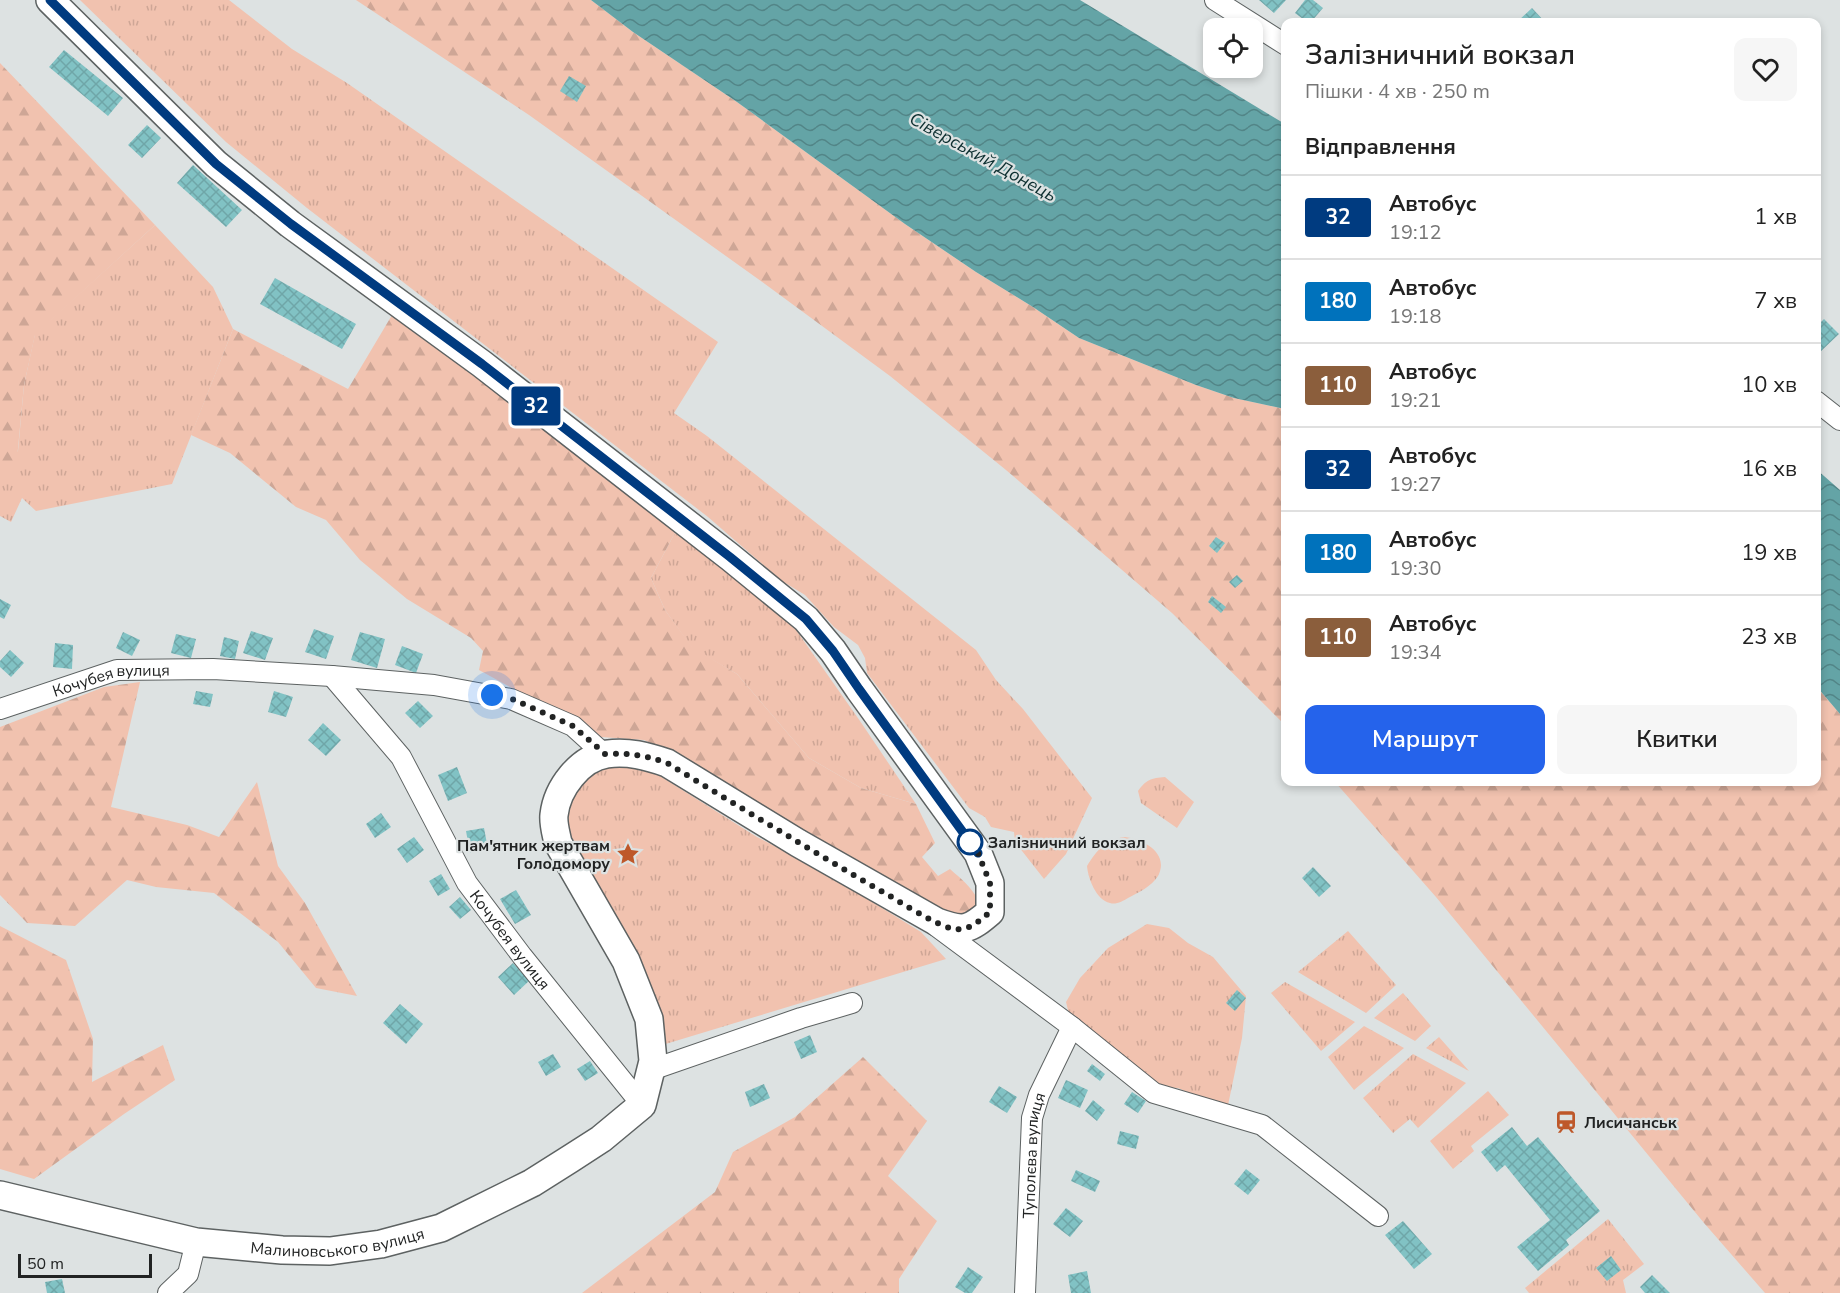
<!DOCTYPE html>
<html lang="uk">
<meta charset="utf-8">
<style>
:root{--surface:#fff;--page:#f6f6f6;--text:#222;--muted:#767676;--line:#e0e0e0;--accent:#2563eb}
body{margin:0;font-family:"Nunito Sans",sans-serif;background:var(--page);color:var(--text);height:100vh;display:flex;flex-direction:column;font-size:22px;white-space:nowrap}
*{box-sizing:border-box;margin:0}
p{font-size:20px;color:var(--muted)}
.icon{flex:none;width:33px;height:33px;fill:none;stroke:currentColor;stroke-width:2;stroke-linecap:round;stroke-linejoin:round}
.map{position:relative;flex:1;overflow:hidden}
.sheet{position:absolute;left:1281px;top:18px;width:540px;height:768px;display:flex;flex-direction:column;background:var(--surface);border-radius:12px;box-shadow:0 3px 9px #0003}
.sheet>*{flex:none}
.badge{padding:0 12px;border-radius:4px;font-size:21px;line-height:39px}
.fabs{position:absolute;left:1203px;top:18px;display:grid;gap:12px}
.fabs a{display:grid;place-items:center;width:60px;height:60px;border-radius:12px;background:var(--surface);box-shadow:0 3px 9px #0003;font-size:30px}
.scale{position:absolute;left:18px;bottom:15px;width:134px;box-sizing:border-box;padding-left:6px;border:3px solid #212323;border-top:0;font-size:16px;line-height:21px;white-space:nowrap;color:#212323;-webkit-text-stroke:4px #dde2e2;paint-order:stroke}
.you{position:absolute;width:30px;height:30px;margin:-15px;border:4px solid #fff;border-radius:50%;background:#1a73e8;box-shadow:0 0 0 9px #1a73e833}
.map>.badge{position:absolute;translate:-50% -50%;box-shadow:0 0 0 3px #fff}
h2{padding:0 24px;font-size:22px;line-height:54px}
.round{display:grid;place-items:center;flex:none;width:63px;height:63px;border-radius:12px;background:var(--page)}
.summary{display:flex;align-items:center;justify-content:space-between;height:102px;padding:0 24px}
h1{font-size:28px;font-weight:600;line-height:45px}
.action{display:flex;gap:12px;margin-top:auto;padding:12px 24px}
.action a{flex:1;height:69px;border-radius:12px;background:var(--accent);color:#fff;font-size:24px;font-weight:600;line-height:69px;text-align:center}
.action a+a{background:var(--page);color:var(--text)}
ul{padding:0;list-style:none}
li{display:flex;align-items:center;gap:18px;height:84px;padding:0 24px;border-top:2px solid var(--line)}
li div{flex:1}
li b{display:block;font-size:22px}
li em{font-style:normal}
li .badge{min-width:66px;font-weight:700;text-align:center}
.map>svg:first-child{display:block}
.grass{fill:url(#grass-tufts)}
.forest{fill:url(#forest-firs)}
.water{fill:url(#water-waves)}
.building{fill:url(#building-cross-hatch)}
.lines{fill:none;stroke-linecap:round;stroke-linejoin:round}
.street-casing{stroke:#5d6262;stroke-width:22}
.secondary-casing{stroke:#5d6262;stroke-width:30}
.street{stroke:#fff;stroke-width:20}
.secondary{stroke:#fff;stroke-width:27}
.line-casing{stroke:#fff;stroke-width:14}
.line{stroke:#003b80;stroke-width:9}
.walk{stroke:#212323;stroke-width:6;stroke-dasharray:0 10.8}
.stop-dot{fill:#fff;stroke:#003b80;stroke-width:3}
.labels{text-anchor:middle;stroke-width:4.5;stroke-linejoin:round;paint-order:stroke}
.street-label{font-size:16px;fill:#212323;stroke:#dde2e2}
.stop-label{font-size:16px;font-weight:bold;fill:#212323;stroke:#dde2e2;text-anchor:start}
.poi-label{font-size:16px;font-weight:bold;fill:#212323;stroke:#dde2e2;text-anchor:end}
.water-label{font-size:18px;font-style:italic;fill:#0d2f30;stroke:#dde2e2}
</style>
<div class="map">
<svg width="1840" height="1293" viewBox="0 0 1840 1293">
<defs>
<pattern id="grass-tufts" width="24" height="20" patternUnits="userSpaceOnUse" patternTransform="scale(1.5)"><rect width="24" height="20" fill="#f1c2af"/><path d="M3 7l-1-3M5 7V3M7 7l1-3M15 17l-1-3M17 17v-4M19 17l1-3" fill="none" stroke="#cea696"/></pattern>
<pattern id="forest-firs" width="22" height="20" patternUnits="userSpaceOnUse" patternTransform="scale(1.5)"><rect width="22" height="20" fill="#f1c2af"/><path d="M5 1l3.5 6h-7zM16 11l3.5 6h-7z" fill="#cea696"/></pattern>
<pattern id="water-waves" width="16" height="10" patternUnits="userSpaceOnUse" patternTransform="scale(1.5)"><rect width="16" height="10" fill="#64a4a6"/><path d="M0 5q4-4 8 0t8 0" fill="none" stroke="#528587"/></pattern>
<pattern id="building-cross-hatch" width="8" height="8" patternUnits="userSpaceOnUse" patternTransform="scale(1.5)"><rect width="8" height="8" fill="#81c2c4"/><path d="M0 0l8 8M0 8l8-8" fill="none" stroke="#6fa6a8"/></pattern>
</defs>
<rect width="100%" height="100%" fill="#dde2e2"/>
<!-- grass -->
<path class="grass" d="M80 0H229L292 49 347 83 718 342 674 413 707 436 976 650 996 680 1023 709 1092 798 1066 854 1044 879 1015 842 1014 832 991 827 985 817 969 808 867 673 865 658 858 645 834 627 805 595 782 581 708 517 307 208 226 142Z
M155 225 213 287 233 329 172 484 36 511 22 498 11 522 0 516V469L18 451 24 385 35 334Z
M679 525 759 591 794 627 860 721 916 804 861 788 809 758 737 674 692 648 665 610 651 578Z
M604 766 628 767 657 774 757 837 817 868 921 932 946 959 659 1046 576 863 563 813 577 787Z
M1165 777 1194 802 1177 828 1141 803 1138 791C1146 780 1151 778 1165 777Z
M1125 837C1143 839 1170 853 1158 876 1152 886 1138 893 1128 898 1123 901 1116 905 1110 903 1096 900 1088 878 1087 866 1097 850 1106 839 1125 837Z
M1147 924 1169 928 1188 943 1213 957 1246 996 1242 1038 1227 1110 1178 1088 1155 1087 1069 1014 1066 1002 1080 978 1108 948Z
M1348 931 1396 985 1366 1013 1298 972Z
M1285 982 1355 1022 1321 1051 1271 993Z
M1403 993 1431 1026 1415 1041 1374 1018Z
M1364 1026 1404 1048 1354 1090 1328 1057Z
M1439 1037 1469 1071 1426 1048Z
M1413 1054 1466 1083 1418 1128 1410 1119 1393 1133 1363 1098Z
M1488 1091 1509 1115 1471 1146 1474 1151 1453 1169 1430 1141Z
M1608 1219 1644 1264 1623 1280 1626 1293H1529L1525 1288Z"/>
<!-- forest -->
<path class="forest" d="M356 0H591L633 32 737 102 905 224 976 272 1033 307 1079 338 1196 385 1234 398 1285 409V725L1172 613 1006 470 890 376 765 284 529 115Z
M0 63 155 225 35 335 24 385 17 459 0 473Z
M395 310 679 525 651 578 665 610 692 647 737 674 809 758 861 788 916 804 935 843 922 857 938 876 950 869C961 879 971 886 978 900 972 915 968 916 952 919L665 750 644 740 601 737 479 670 483 651 471 638 407 599 360 560 326 520 296 507 230 453 191 435 233 329 348 389Z
M140 682 111 807 187 825 219 837 257 782 278 866 305 903 357 996 316 988 278 942 214 893 156 887 127 880 75 926 27 923 0 895V727L104 687Z
M1817 687 1840 714V1293H1765L1704 1223 1436 897 1335 782H1816Z
M0 926 66 960 93 1039 92 1082 163 1045 175 1080 124 1114 34 1179 0 1169Z
M863 1057 927 1121 888 1176 937 1221 899 1279V1293H582L715 1192 733 1152 795 1117Z"/>
<!-- water -->
<path class="water" d="M591 0H1080L1285 124V409L1234 398 1196 385 1079 338 1033 307 976 272 905 224 737 102 633 32Z
M1816 469 1840 490V714L1817 687Z"/>
<!-- building -->
<path class="building" d="M1259 0H1286L1274 13Z
M1305 0H1313L1323 8 1311 22H1307L1295 13Z
M1532 8 1545 22H1517Z
M64 50 123 98 108 116 49 67Z
M569 76 586 86 577 102 560 91Z
M147 125 161 138 142 158 128 145Z
M193 165 242 210 226 227 177 183Z
M275 278 356 324 342 349 260 304Z
M1824 319 1839 334 1819 353 1816 350V327Z
M1216 537 1225 543 1217 553 1209 546Z
M1237 575 1243 581 1235 588 1229 582Z
M1212 596 1226 607 1221 613 1208 602Z
M0 599 11 605 4 619 0 617Z
M314 629 334 636 326 659 305 652Z
M251 631 273 638 265 660 243 653Z
M123 632 140 640 132 656 116 648Z
M360 632 385 639 377 668 351 660Z
M176 634 196 639 191 658 171 653Z
M224 637 239 641 235 659 220 656Z
M55 643 73 645 72 669 53 667Z
M402 646 423 654 416 673 395 665Z
M10 650 24 663 11 677 0 667V661Z
M196 691 213 694 210 707 193 704Z
M274 691 293 697 286 717 268 712Z
M418 701 433 716 420 728 405 713Z
M323 723 341 740 326 756 308 740Z
M457 767 467 793 448 801 438 775Z
M381 813 391 827 375 838 366 824Z
M484 828 488 849 470 853 466 831Z
M414 837 424 850 407 863 397 849Z
M1313 867 1331 886 1319 897 1302 878Z
M441 874 450 889 438 896 429 881Z
M516 890 531 915 515 924 500 899Z
M460 897 471 910 460 919 449 907Z
M513 963 529 981 514 995 498 977Z
M1237 990 1246 998 1235 1011 1226 1003Z
M400 1004 423 1024 406 1044 383 1023Z
M810 1035 817 1052 801 1059 794 1042Z
M553 1054 561 1067 546 1076 538 1062Z
M590 1061 598 1073 585 1081 577 1069Z
M1092 1064 1105 1074 1100 1081 1087 1071Z
M1066 1080 1088 1090 1080 1108 1058 1098Z
M764 1084 770 1098 750 1107 745 1092Z
M999 1086 1017 1097 1007 1113 989 1102Z
M1132 1092 1146 1101 1138 1113 1124 1104Z
M1093 1100 1105 1110 1097 1121 1085 1111Z
M1512 1127 1527 1146 1538 1137 1600 1211 1566 1240 1569 1245 1538 1271 1517 1247 1550 1220 1505 1165 1497 1172 1481 1152Z
M1120 1131 1139 1136 1136 1149 1117 1144Z
M1246 1169 1260 1180 1248 1195 1234 1184Z
M1076 1170 1100 1181 1095 1192 1071 1181Z
M1066 1208 1083 1221 1070 1237 1053 1224Z
M1403 1221 1432 1254 1414 1269 1385 1235Z
M1611 1256 1621 1270 1607 1281 1596 1268Z
M968 1267 983 1277 972 1293H965L955 1287Z
M1087 1271 1091 1293H1071L1068 1275Z
M1652 1275 1670 1293H1645L1640 1287Z
M62 1279 65 1293H47L45 1282Z"/>
<g class="lines">
<!-- street casing -->
<g class="street-casing">
<g id="street">
<path d="M1215 0 1286 45"/>
<path d="M1816 401 1840 420"/>
<path id="s1" d="M332 676 401 757 467 883 522 956 642 1105"/>
<path id="s2" d="M0 709 117 670 213 669 332 676 434 685 511 699 573 726 605 755"/>
<path d="M936 926 1072 1027 1154 1093 1262 1125 1378 1216"/>
<path d="M651 1070 801 1018 852 1003"/>
<path d="M168 1293 188 1274 196 1242"/>
<path id="s3" d="M1025 1293 1032 1118 1039 1095 1072 1027"/>
</g>
</g>
<!-- secondary casing -->
<g class="secondary-casing">
<g id="secondary">
<path id="s4" d="M0 1195 196 1242 282 1250 330 1251 381 1244 441 1228 532 1183 570 1159 601 1139 642 1105 653 1061 649 1019 626 961 558 843C556 833 553 824 554 815 557 788 580 758 607 754 628 751 647 756 667 763L798 843 937 922C964 932 969 930 990 912V883L978 853 859 689 833 651 806 619 730 557 482 364 290 224 216 164 50 0"/>
</g>
</g>
<!-- street -->
<use href="#street" class="street"/>
<!-- secondary -->
<use href="#secondary" class="secondary"/>
</g>
<g class="lines">
<!-- line casing -->
<g class="line-casing">
<path id="line" d="M50 0 216 164 291 224 482 364 730 557 806 619 833 651 859 689 978 853"/>
</g>
<!-- line -->
<use href="#line" class="line"/>
<!-- walk -->
<path class="walk" d="M492 695 512 699 573 726 605 754C628 753 646 755 667 763 738 806 809 849 881 891 898 900 936 926 954 929 969 931 979 921 990 912V883L978 853 964 835 970 842"/>
</g>
<!-- icons -->
<defs>
<g id="sight-bare" transform="scale(1.8)"><path d="M0-6L1.8-2.2L6-1.7L2.9 1.2L3.7 5.4L0 3.3L-3.7 5.4L-2.9 1.2L-6-1.7L-1.8-2.2Z" fill="#be582a" stroke="#dde2e2" stroke-width="2.5" paint-order="stroke"/></g>
<g id="station-bare" transform="scale(1.8)"><path d="M-3-6H3Q5-6 5-4V2Q5 4 3 4L4.5 6H3L1.5 4h-3L-3 6H-4.5L-3 4Q-5 4-5 2V-4Q-5-6-3-6ZM-3.5-4v3h7v-3ZM-3.5 1v1.5H-2V1ZM2 1v1.5H3.5V1Z" fill="#be582a" stroke="#dde2e2" stroke-width="2.5" paint-order="stroke"/></g>
</defs>
<g fill-rule="evenodd">
<use href="#sight-bare" x="628" y="854"/>
<use href="#station-bare" x="1566" y="1122"/>
</g>
<!-- markers -->
<circle class="stop-dot" cx="970" cy="842" r="12"/>
<g class="labels">
<!-- street labels -->
<g class="street-label">
<text dy="6" stroke="none"><textPath href="#s2" startOffset="116">Кочубея вулиця</textPath></text>
<text dy="6" stroke="none"><textPath href="#s1" startOffset="320">Кочубея вулиця</textPath></text>
<text dy="6" stroke="none"><textPath href="#s3" startOffset="138">Туполєва вулиця</textPath></text>
<text dy="6" stroke="none"><textPath href="#s4" startOffset="344">Малиновського вулиця</textPath></text>
</g>
<!-- stop labels -->
<g class="stop-label">
<text x="988" y="848">Залізничний вокзал</text>
</g>
<!-- poi labels -->
<g class="poi-label">
<text x="610" y="851">Пам'ятник жертвам<tspan x="610" dy="18">Голодомору</tspan></text>
<text x="1584" y="1128" text-anchor="start">Лисичанськ</text>
</g>
<!-- water labels -->
<g class="water-label">
<text transform="translate(983 157) rotate(29)" y="6">Сіверський Донець</text>
</g>
</g>
</svg>
<div class="fabs">
<a><svg class="icon" aria-label="locate" viewBox="0 0 24 24"><circle cx="12" cy="12" r="6"/><path d="M12 2v4M12 18v4M2 12h4M18 12h4"/></svg></a>
</div>
<div class="scale">50 m</div>
<div class="you" style="left:492px;top:695px"></div>
<b class="badge" style="left:536px;top:406px;background:#003b80;color:#fff">32</b>
<section class="sheet">
<div class="summary"><div><h1>Залізничний вокзал</h1><p>Пішки · 4 хв · 250 m</p></div><a class="round"><svg class="icon" aria-label="heart" viewBox="0 0 24 24"><path d="M12 20l-8-8c-3-5 5-10 8-4 3-6 11-1 8 4z"/></svg></a></div>
<h2>Відправлення</h2>
<ul>
<li><span class="badge" style="background:#003b80;color:#fff">32</span><div><b>Автобус</b><p>19:12</p></div><em>1 хв</em></li>
<li><span class="badge" style="background:#0072bc;color:#fff">180</span><div><b>Автобус</b><p>19:18</p></div><em>7 хв</em></li>
<li><span class="badge" style="background:#8b5e3c;color:#fff">110</span><div><b>Автобус</b><p>19:21</p></div><em>10 хв</em></li>
<li><span class="badge" style="background:#003b80;color:#fff">32</span><div><b>Автобус</b><p>19:27</p></div><em>16 хв</em></li>
<li><span class="badge" style="background:#0072bc;color:#fff">180</span><div><b>Автобус</b><p>19:30</p></div><em>19 хв</em></li>
<li><span class="badge" style="background:#8b5e3c;color:#fff">110</span><div><b>Автобус</b><p>19:34</p></div><em>23 хв</em></li>
</ul>
<div class="action"><a>Маршрут</a><a>Квитки</a></div>
</section>
</div>
